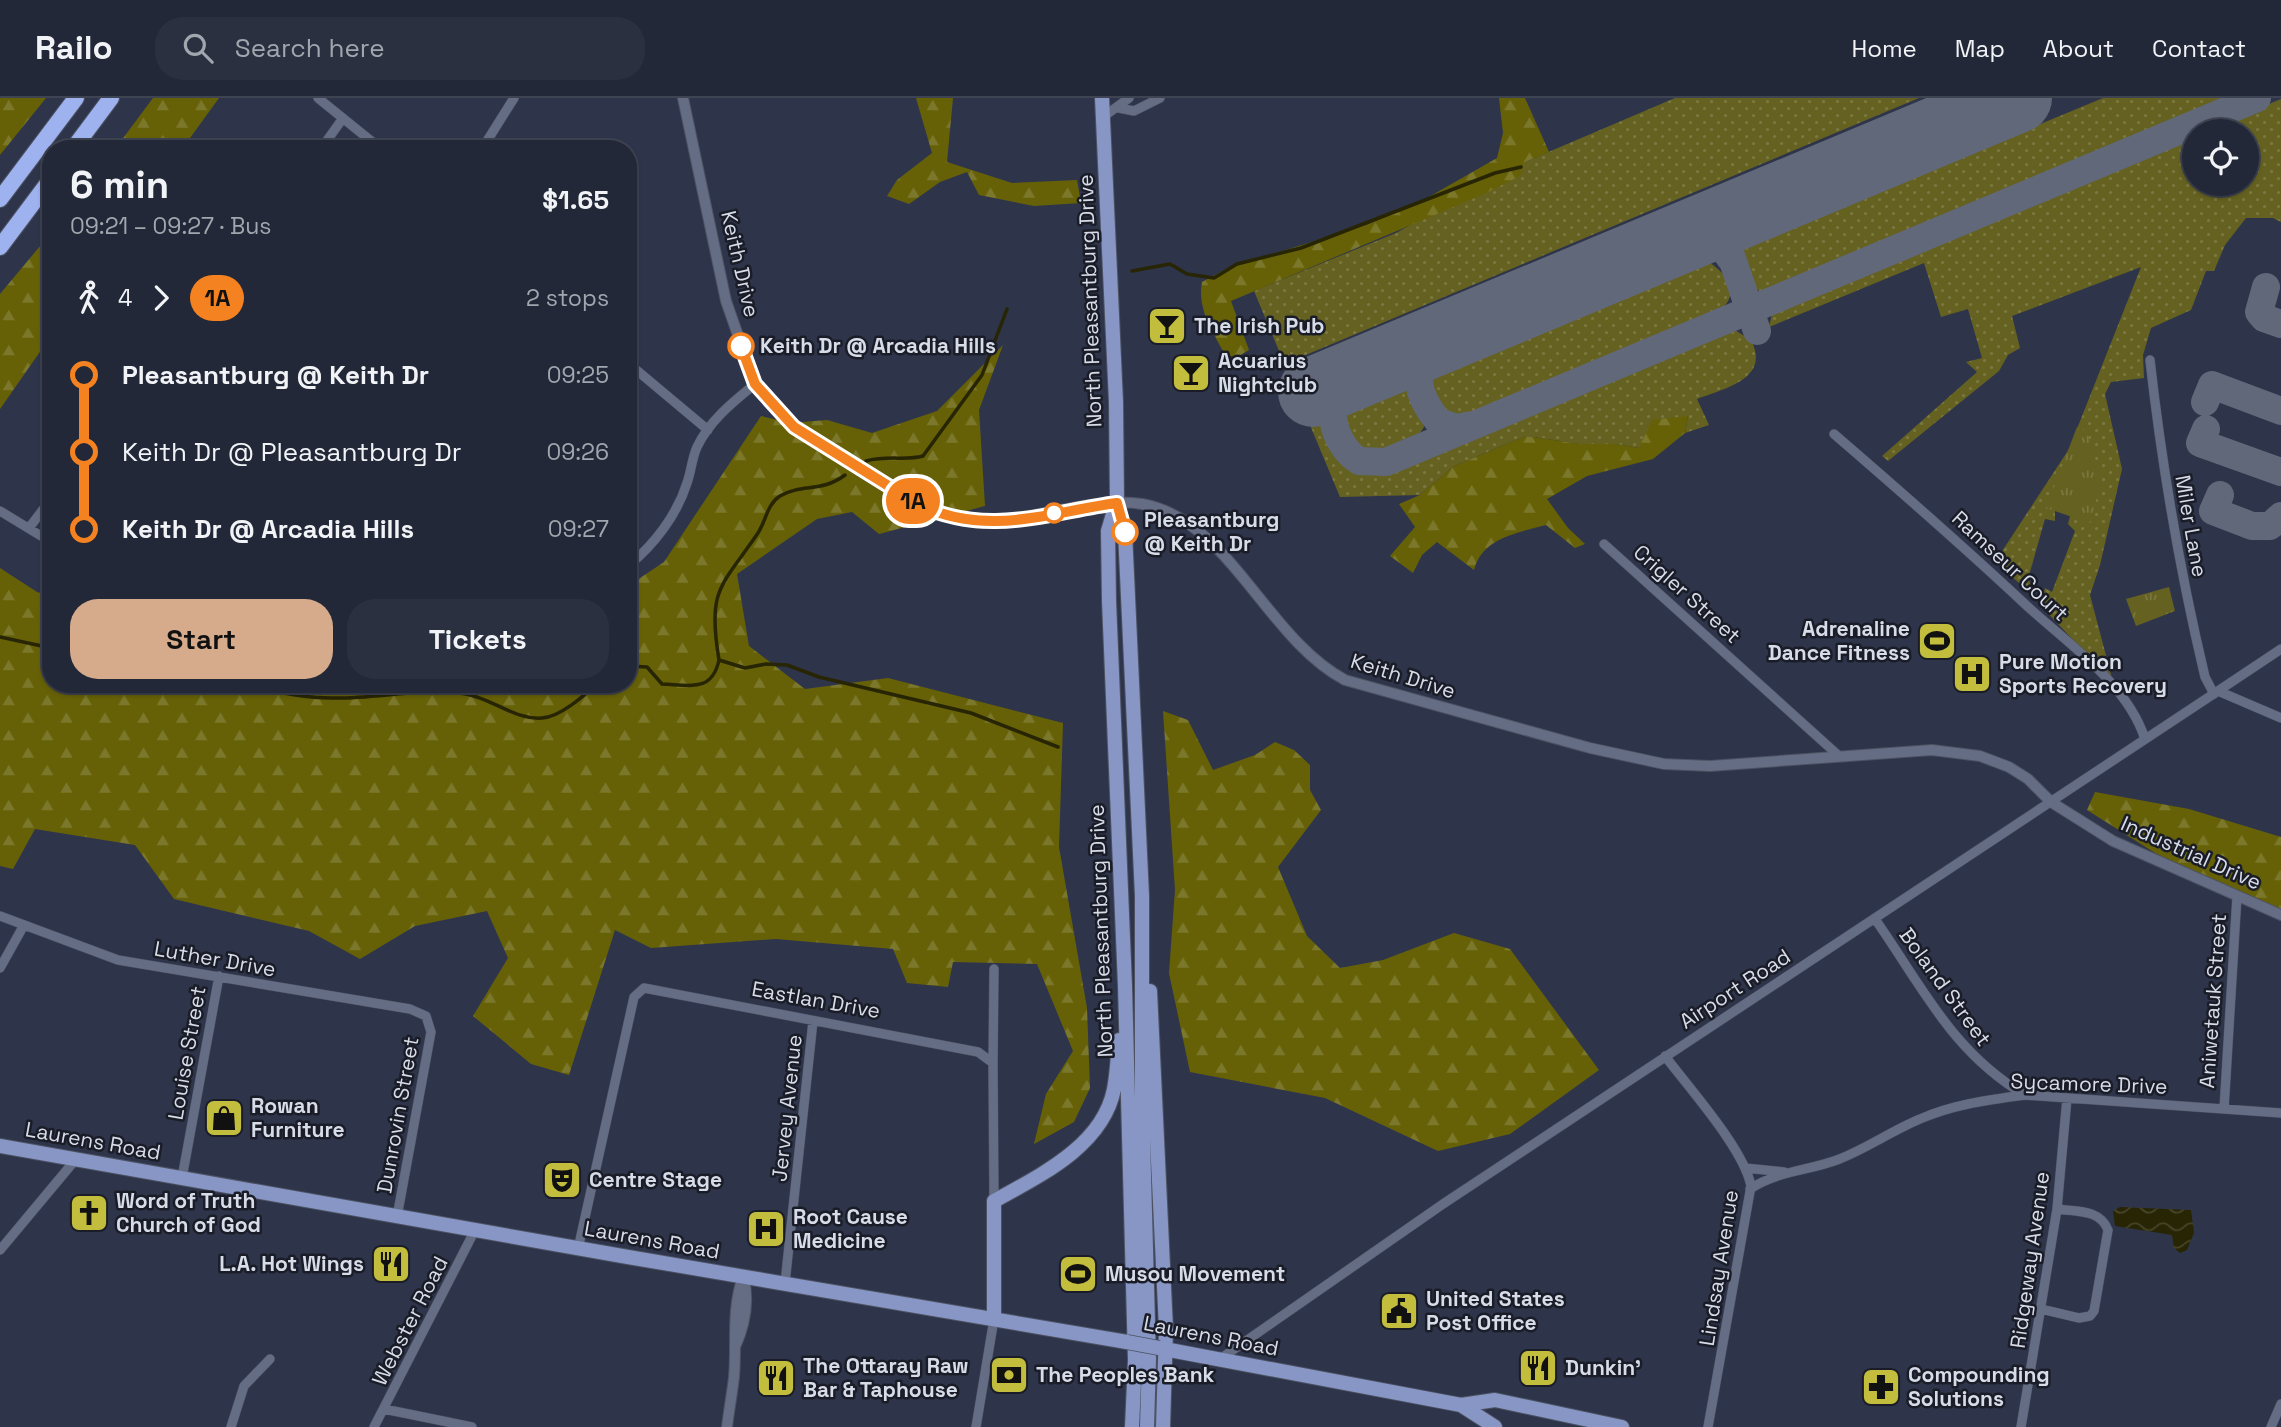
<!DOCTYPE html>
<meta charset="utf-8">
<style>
:root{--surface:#222838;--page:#2a3040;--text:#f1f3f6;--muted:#a2a6ae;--line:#3f4453;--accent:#d6ab8b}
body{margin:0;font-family:"Space Grotesk",sans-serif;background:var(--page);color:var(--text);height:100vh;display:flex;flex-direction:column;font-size:26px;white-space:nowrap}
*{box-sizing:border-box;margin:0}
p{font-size:23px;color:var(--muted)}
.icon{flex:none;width:38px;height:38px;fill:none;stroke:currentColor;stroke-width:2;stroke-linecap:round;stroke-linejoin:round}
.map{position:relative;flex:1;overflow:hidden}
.side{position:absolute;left:42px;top:42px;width:595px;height:553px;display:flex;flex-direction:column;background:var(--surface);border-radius:28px;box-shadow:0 2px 5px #0004,0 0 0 2px var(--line)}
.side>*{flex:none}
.badge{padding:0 14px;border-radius:23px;font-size:24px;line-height:46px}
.fabs{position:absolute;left:2182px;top:21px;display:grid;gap:14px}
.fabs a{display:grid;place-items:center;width:77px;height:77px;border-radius:50%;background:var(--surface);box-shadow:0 2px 5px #0004,0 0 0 2px var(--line);font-size:35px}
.map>.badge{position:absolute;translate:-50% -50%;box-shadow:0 0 0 4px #fff}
.legs{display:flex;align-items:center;gap:10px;height:77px;padding:0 28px;font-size:23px}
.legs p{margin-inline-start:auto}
.head{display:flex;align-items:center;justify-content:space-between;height:119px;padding:0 28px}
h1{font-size:38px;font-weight:700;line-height:52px}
.cta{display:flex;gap:14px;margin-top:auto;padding:14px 28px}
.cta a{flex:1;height:80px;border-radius:28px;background:var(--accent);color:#111;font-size:28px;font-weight:700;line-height:80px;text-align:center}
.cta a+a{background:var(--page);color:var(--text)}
ul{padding:0 28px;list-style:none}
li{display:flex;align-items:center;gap:24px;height:77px;font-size:26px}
li i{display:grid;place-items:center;width:10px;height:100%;margin:0 9px;background:currentColor}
li i::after{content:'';width:18px;height:18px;margin:-9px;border:5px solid;border-radius:50%;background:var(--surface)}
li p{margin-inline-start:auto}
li:first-child i{background:linear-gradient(#0000 50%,currentColor 0)}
li:last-child i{background:linear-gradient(currentColor 50%,#0000 0)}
header{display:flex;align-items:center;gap:42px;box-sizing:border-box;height:98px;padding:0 35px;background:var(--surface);border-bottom:2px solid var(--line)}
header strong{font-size:33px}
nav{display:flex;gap:38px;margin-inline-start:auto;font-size:24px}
.search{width:490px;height:63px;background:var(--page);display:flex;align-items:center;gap:18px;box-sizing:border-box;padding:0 24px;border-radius:28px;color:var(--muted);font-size:26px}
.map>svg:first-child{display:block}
.grass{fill:url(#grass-dots)}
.forest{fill:url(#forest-firs)}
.park{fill:url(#park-tufts)}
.water{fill:url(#water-waves)}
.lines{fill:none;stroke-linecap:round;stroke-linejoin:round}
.stream{stroke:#272504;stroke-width:3.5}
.taxiway{stroke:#61687a;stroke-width:28}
.runway{stroke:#61687a;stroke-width:70}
.minor-casing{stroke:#4c5263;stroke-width:10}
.tertiary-casing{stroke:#4c5263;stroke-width:12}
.primary-casing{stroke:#4c5263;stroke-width:16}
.motorway-casing{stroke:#4c5263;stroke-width:18}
.minor{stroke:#656d84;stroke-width:9}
.tertiary{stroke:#656d84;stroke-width:10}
.primary{stroke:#8796c4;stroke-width:14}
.motorway{stroke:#9db2ee;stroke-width:16}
.primary-bridge-casing{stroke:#4c5263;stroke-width:16;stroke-linecap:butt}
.primary-bridge{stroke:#8796c4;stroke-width:14}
.line-1-casing{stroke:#fff;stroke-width:16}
.line-1{stroke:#f58220;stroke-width:10}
.stop-1-dot{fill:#fff;stroke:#f58220;stroke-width:3.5}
.labels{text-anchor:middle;stroke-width:5;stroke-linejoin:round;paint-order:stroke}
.street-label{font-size:21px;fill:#d7dce9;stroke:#1a1d27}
.poi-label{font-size:21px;font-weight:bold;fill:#d7dce9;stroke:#1a1d27;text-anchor:start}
.stop-label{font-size:21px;font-weight:bold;fill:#d7dce9;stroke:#1a1d27;text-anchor:start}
</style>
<header>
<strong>Railo</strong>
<div class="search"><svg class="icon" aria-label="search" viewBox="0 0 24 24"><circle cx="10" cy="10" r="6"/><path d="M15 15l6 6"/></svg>Search here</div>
<nav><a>Home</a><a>Map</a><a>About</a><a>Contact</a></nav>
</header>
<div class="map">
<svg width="2281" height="1329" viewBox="0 0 2281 1329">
<defs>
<pattern id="grass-dots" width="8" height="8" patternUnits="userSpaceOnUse" patternTransform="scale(1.75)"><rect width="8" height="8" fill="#656120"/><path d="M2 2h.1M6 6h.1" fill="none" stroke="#7a7740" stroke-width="1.8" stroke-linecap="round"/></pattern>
<pattern id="forest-firs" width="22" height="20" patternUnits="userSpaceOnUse" patternTransform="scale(1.75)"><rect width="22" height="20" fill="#666107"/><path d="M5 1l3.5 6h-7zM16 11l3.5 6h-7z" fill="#7b772b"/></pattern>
<pattern id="park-tufts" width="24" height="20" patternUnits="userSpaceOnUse" patternTransform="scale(1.75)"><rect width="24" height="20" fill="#656120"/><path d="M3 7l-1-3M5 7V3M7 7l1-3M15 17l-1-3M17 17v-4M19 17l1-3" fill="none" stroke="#7a7740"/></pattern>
<pattern id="water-waves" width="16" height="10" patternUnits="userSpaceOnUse" patternTransform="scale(1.75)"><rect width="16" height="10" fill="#272504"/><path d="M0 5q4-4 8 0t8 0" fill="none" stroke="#464429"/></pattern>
</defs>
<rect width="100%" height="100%" fill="#2e354a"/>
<!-- grass -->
<path class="grass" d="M1675 0H1919L1296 261 1339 359C1351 371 1360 375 1378 376L1733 231 1751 242C1771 281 1725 290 1697 301L1709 327 1685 335 1688 318 1639 350 1616 346H1581L1526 338 1454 368 1420 397 1340 399 1254 193 1396 135 1525 64Z
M2103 0H2230L1777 191 1759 193 1748 181 1742 150Z
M2281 1V124L2273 120H2246L2225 147 2214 173H2206L2191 212 2151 230 2143 257 2144 280 2111 284 2105 296 2122 371 2100 467 2090 497 2113 584 2040 507 2045 490 2052 494 2075 433 2068 426 2070 418 2055 412V423L2045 421 2028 481 2032 488 2026 491 1995 464 2069 351 2141 169 2012 218 2020 250 2008 257 1999 273 1888 363 1882 358 1977 274 1966 264 1982 260 1968 211 1941 219 1924 165 1769 229 1772 216 2194 38V86H2247V33H2205Z
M1709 164C1732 180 1741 199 1714 217L1467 320C1443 325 1433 303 1429 282Z
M1409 291 1421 312 1424 329C1417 341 1405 346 1392 350 1360 361 1350 349 1343 318Z"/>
<!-- forest -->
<path class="forest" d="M0 0H46L0 57Z
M153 0H219L182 51H115Z
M916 0H953L947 64 1012 85 1077 82 1081 105 1034 108 979 97 967 74 940 84 909 106 887 98 897 82 932 55Z
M1499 0H1525L1549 54 1525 64 1520 78 1482 97 1231 203 1249 252 1237 259 1225 257C1213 233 1197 212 1202 184L1228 170 1366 127 1420 104 1497 60 1503 35Z
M51 135V238L0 311V196Z
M1003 247 979 312 985 408 879 436 852 414 817 421 737 476 749 548 805 591 888 580 1063 625 1059 749 1087 910 1090 990 1074 1024 1034 1046 1046 996 1073 953 1037 866 953 864 948 889 907 885 893 851 776 841 651 850 615 832 569 977 531 966 473 918 508 860 487 813 415 828 360 861 309 833 174 801 135 747 35 731 13 771 0 768V470L37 494 51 498V586H628V488L664 464 761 318 790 325 827 322 872 335 937 313Z
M1688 318 1685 335 1653 361 1587 378 1547 401 1568 430 1585 446 1575 450 1546 427C1517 435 1482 440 1474 472L1437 444 1422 457 1413 475 1390 458 1415 429 1399 406 1420 397 1454 368 1526 338 1581 346H1616L1639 350 1652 322Z
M1163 613 1188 622 1213 672 1255 657 1275 644 1294 652 1310 667V692L1321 712 1278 769 1307 838 1340 870 1383 862 1454 835 1510 851 1599 972 1510 1036 1438 1053 1325 1000 1190 974 1169 875 1175 792Z
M2095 694 2189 711 2281 739V817L2212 791 2087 712Z"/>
<!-- park -->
<path class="park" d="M2077 329 2086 333 2102 381 2090 425 2046 410Z
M2169 489 2175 513 2136 528 2126 501Z"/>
<!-- water -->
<path class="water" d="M2120 1109 2191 1112 2194 1135 2187 1152 2180 1155 2174 1150 2172 1137 2115 1128 2113 1113Z"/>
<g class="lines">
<!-- stream -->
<path class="stream" d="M1132 173 1170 166 1187 176 1214 180 1237 166 1301 150 1495 75 1521 69
M866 363C888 357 906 363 923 358L982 277 1007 211
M0 539 51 550
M719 562C707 491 721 489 758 435 766 423 767 406 780 398 803 385 821 395 845 377
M628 568 647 569 662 586C689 587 712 595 719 562L745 570 766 566 787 567 819 579 971 615 1058 649
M247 586C274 594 304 600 332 600 377 601 422 589 466 596 493 601 515 622 542 620 560 619 584 598 596 586"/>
<!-- taxiway -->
<path class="taxiway" d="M1748 113 1731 127 1727 146 1757 233
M1686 138C1707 135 1719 143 1730 160
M2266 189 2259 214 2264 220 2281 226
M1439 242C1408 263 1416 298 1439 324L1456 330 1472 327
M1349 279C1321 300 1332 346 1359 363L1386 364 2257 0
M2205 304 2212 287 2281 313
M2206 331 2200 345 2281 374
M2220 397 2213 413 2252 428H2270L2281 418"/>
<!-- runway -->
<path class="runway" d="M1313 294 2017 0"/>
<!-- minor casing -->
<g class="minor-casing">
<path id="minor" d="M318 0 381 51
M1119 10 1134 13 1160 0
M1103 19 1129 0
M321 51 343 20
M482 51 514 0
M2150 262C2162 369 2180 474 2205 579L2214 596
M628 265 708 332
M1834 336C1899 392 1963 448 2026 507 2067 545 2127 585 2145 641
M0 413 51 444
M29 430 51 401
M1604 446 1839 658
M628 468C654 447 677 417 687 385 691 374 692 360 697 349 710 322 733 304 755 286
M2218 593 2281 551
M0 818 118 862 410 911 426 918 431 934 397 1119
M1875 821C1922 888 1952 954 2025 997
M0 870 24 827
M1665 958C1689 990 1744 1051 1751 1088L1708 1329
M993 965 994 871
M2224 1011 2237 798
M1745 1070 1784 1074
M182 1080 219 878
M1750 1091C1777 1073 1807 1073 1837 1062 1866 1051 1891 1033 1920 1021 1954 1006 1989 1002 2025 997L2281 1015
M578 1151 634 899 644 890 978 954 993 965 994 1103
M0 1152 76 1061
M785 1185 813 923
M2041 1211 2079 1220 2090 1218 2094 1213 2108 1132C2100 1111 2077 1114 2057 1111
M1220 1261 1443 1106 2218 593 2281 620
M384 1311 472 1329
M231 1329 244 1288 270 1261
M374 1329 475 1132
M976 1329 994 1221
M2021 1329 2057 1111 2067 1000
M2271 1329 2281 1306"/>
</g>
<!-- tertiary casing -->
<g class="tertiary-casing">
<path id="tertiary" d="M683 0 726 203 755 286 794 329 870 379 940 416 977 425C1026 423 1098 398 1142 406 1229 421 1266 540 1345 582L1590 650 1664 666 1710 668 1932 652 1980 658 2009 669 2028 681 2051 704 2113 743 2281 817
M735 1249C745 1227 749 1204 744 1181
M727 1329C729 1312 732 1296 734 1279 737 1245 731 1212 743 1179"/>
</g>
<!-- primary casing -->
<g class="primary-casing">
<path id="primary" d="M1102 0 1116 304 1117 405 1125 434 1142 798V1005L1149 1261 1147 1329
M1116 406 1108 433 1109 503 1125 888 1135 1262 1132 1329
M1150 893 1166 1231 1163 1329
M0 1048 628 1159 1127 1244
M994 1221V1103C1039 1078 1103 1048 1114 991 1117 975 1118 958 1119 942
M1159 1250 1461 1307 1495 1302 1622 1329
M1461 1307 1495 1329"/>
</g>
<!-- motorway casing -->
<g class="motorway-casing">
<path id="motorway" d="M73 51 111 0
M0 101 76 0
M0 149 51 81"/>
</g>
<!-- minor -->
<use href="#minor" class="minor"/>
<!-- tertiary -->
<use href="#tertiary" class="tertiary"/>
<!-- primary -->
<use href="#primary" class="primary"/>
<!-- motorway -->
<use href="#motorway" class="motorway"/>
<!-- primary-bridge casing -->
<g class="primary-bridge-casing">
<path id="primary-bridge" d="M1127 1244 1159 1250"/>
</g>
<!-- primary-bridge -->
<use href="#primary-bridge" class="primary-bridge"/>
</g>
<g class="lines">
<!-- line-1 casing -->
<g class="line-1-casing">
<path id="line-1" d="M741 248 755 286 794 329 919 407C989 439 1045 415 1117 405L1125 434"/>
</g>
<!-- line-1 -->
<use href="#line-1" class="line-1"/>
</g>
<!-- icons -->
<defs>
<g id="bar-square" transform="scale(2.0125)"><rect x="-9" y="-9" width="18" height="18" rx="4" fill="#c3bd3e" stroke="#1a1d27"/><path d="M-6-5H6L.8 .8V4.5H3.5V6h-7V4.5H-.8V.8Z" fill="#111"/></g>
<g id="stadium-square" transform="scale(2.0125)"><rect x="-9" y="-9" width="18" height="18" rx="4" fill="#c3bd3e" stroke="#1a1d27"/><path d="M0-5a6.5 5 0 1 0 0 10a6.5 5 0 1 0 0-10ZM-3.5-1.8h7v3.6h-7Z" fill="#111"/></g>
<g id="hospital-square" transform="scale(2.0125)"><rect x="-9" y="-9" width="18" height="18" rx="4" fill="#c3bd3e" stroke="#1a1d27"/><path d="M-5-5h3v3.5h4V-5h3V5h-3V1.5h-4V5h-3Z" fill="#111"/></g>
<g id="shop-square" transform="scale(2.0125)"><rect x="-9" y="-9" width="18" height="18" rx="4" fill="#c3bd3e" stroke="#1a1d27"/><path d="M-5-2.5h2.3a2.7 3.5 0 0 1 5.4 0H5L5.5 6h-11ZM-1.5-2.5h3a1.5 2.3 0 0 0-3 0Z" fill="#111"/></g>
<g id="theatre-square" transform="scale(2.0125)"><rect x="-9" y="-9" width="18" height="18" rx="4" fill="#c3bd3e" stroke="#1a1d27"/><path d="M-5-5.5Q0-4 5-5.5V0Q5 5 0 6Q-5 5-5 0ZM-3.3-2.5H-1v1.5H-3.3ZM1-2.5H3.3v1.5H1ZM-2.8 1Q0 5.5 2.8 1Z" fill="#111"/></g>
<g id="church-square" transform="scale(2.0125)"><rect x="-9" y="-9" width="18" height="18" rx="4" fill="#c3bd3e" stroke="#1a1d27"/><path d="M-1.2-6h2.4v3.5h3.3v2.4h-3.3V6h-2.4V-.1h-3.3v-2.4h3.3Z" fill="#111"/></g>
<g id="restaurant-square" transform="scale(2.0125)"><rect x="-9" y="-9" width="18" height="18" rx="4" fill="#c3bd3e" stroke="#1a1d27"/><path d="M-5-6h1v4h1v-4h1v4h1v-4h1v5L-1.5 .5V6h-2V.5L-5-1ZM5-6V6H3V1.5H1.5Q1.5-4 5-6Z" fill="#111"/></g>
<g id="civic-square" transform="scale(2.0125)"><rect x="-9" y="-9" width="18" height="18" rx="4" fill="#c3bd3e" stroke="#1a1d27"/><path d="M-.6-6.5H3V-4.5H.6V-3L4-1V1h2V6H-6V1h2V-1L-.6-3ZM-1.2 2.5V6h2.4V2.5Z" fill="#111"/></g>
<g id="bank-square" transform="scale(2.0125)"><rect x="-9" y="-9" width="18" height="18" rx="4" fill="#c3bd3e" stroke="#1a1d27"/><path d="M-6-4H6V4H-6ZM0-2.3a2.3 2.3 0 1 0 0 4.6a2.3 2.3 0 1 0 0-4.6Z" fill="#111"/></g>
<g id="pharmacy-square" transform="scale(2.0125)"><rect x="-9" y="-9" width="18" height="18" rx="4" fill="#c3bd3e" stroke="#1a1d27"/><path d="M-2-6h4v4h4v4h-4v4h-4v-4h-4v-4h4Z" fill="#111"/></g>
</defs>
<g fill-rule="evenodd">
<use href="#bar-square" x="1167" y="228"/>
<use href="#bar-square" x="1191" y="275"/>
<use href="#stadium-square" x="1937" y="543"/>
<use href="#hospital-square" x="1972" y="576"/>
<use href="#shop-square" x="224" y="1020"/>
<use href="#theatre-square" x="562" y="1082"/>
<use href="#church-square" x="89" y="1115"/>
<use href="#hospital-square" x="766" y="1131"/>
<use href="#restaurant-square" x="391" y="1166"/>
<use href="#stadium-square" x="1078" y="1176"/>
<use href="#civic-square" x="1399" y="1213"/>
<use href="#restaurant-square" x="1538" y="1270"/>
<use href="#bank-square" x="1009" y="1277"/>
<use href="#restaurant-square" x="776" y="1280"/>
<use href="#pharmacy-square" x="1881" y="1289"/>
</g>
<!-- markers -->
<g class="stop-1-dot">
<circle cx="741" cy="248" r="12"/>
<circle cx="1054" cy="415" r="9"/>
<circle cx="1125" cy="434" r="12"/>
</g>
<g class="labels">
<!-- street labels -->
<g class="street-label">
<text transform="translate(740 166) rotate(77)" y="7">Keith Drive</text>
<text transform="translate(1090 203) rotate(-92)" y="7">North Pleasantburg Drive</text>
<text transform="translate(2191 428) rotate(80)" y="7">Miler Lane</text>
<text transform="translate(2010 468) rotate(43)" y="7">Ramseur Court</text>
<text transform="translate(1687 496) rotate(42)" y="7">Crigler Street</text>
<text transform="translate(1403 578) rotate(17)" y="7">Keith Drive</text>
<text transform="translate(2191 755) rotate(24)" y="7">Industrial Drive</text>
<text transform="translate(1101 833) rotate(-92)" y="7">North Pleasantburg Drive</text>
<text transform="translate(215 861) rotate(10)" y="7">Luther Drive</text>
<text transform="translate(1945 889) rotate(54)" y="7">Boland Street</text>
<text transform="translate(1735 891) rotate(-33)" y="7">Airport Road</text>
<text transform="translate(816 902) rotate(10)" y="7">Eastlan Drive</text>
<text transform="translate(2213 903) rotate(-86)" y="7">Aniwetauk Street</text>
<text transform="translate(187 955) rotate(-80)" y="7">Louise Street</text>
<text transform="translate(2089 986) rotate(2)" y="7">Sycamore Drive</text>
<text transform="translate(787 1010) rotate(-84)" y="7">Jervey Avenue</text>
<text transform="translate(398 1017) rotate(-80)" y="7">Dunrovin Street</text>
<text transform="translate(93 1043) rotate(10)" y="7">Laurens Road</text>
<text transform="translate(652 1142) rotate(10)" y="7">Laurens Road</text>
<text transform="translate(2030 1162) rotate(-82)" y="7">Ridgeway Avenue</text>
<text transform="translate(1719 1170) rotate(-81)" y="7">Lindsay Avenue</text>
<text transform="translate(410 1223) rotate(-63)" y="7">Webster Road</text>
<text transform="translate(1211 1238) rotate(11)" y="7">Laurens Road</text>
</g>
<!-- poi labels -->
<g class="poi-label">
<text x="1194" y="235">The Irish Pub</text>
<text x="1218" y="270">Acuarius<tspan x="1218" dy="24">Nightclub</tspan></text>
<text x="1910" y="538" text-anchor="end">Adrenaline<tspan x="1910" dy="24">Dance Fitness</tspan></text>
<text x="1999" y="571">Pure Motion<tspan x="1999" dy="24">Sports Recovery</tspan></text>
<text x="251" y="1015">Rowan<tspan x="251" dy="24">Furniture</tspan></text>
<text x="589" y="1089">Centre Stage</text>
<text x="116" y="1110">Word of Truth<tspan x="116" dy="24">Church of God</tspan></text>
<text x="793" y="1126">Root Cause<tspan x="793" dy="24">Medicine</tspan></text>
<text x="364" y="1173" text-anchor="end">L.A. Hot Wings</text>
<text x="1105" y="1183">Musou Movement</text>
<text x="1426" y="1208">United States<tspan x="1426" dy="24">Post Office</tspan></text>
<text x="803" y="1275">The Ottaray Raw<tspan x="803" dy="24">Bar &amp; Taphouse</tspan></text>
<text x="1565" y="1277">Dunkin'</text>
<text x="1036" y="1284">The Peoples Bank</text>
<text x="1908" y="1284">Compounding<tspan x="1908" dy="24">Solutions</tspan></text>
</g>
<!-- stop labels -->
<g class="stop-label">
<text x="760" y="255">Keith Dr @ Arcadia Hills</text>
<text x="1144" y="429">Pleasantburg<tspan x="1144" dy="24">@ Keith Dr</tspan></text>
</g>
</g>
</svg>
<div class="fabs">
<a><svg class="icon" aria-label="locate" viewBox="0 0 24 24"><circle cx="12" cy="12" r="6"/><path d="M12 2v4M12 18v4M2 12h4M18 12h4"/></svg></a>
</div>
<b class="badge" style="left:913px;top:403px;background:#f58220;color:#111">1A</b>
<section class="side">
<div class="head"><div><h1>6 min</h1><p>09:21 – 09:27 · Bus</p></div><b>$1.65</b></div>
<div class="legs"><svg class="icon" aria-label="walk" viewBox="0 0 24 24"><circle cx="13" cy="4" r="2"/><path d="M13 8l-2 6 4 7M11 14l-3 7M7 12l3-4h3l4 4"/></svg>4<svg class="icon" aria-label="forward" viewBox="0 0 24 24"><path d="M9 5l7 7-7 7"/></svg><b class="badge" style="background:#f58220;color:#111">1A</b><p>2 stops</p></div>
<ul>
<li><i style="color:#f58220"></i><b>Pleasantburg @ Keith Dr</b><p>09:25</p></li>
<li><i style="color:#f58220"></i><span>Keith Dr @ Pleasantburg Dr</span><p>09:26</p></li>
<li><i style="color:#f58220"></i><b>Keith Dr @ Arcadia Hills</b><p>09:27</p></li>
</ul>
<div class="cta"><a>Start</a><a>Tickets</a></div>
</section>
</div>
